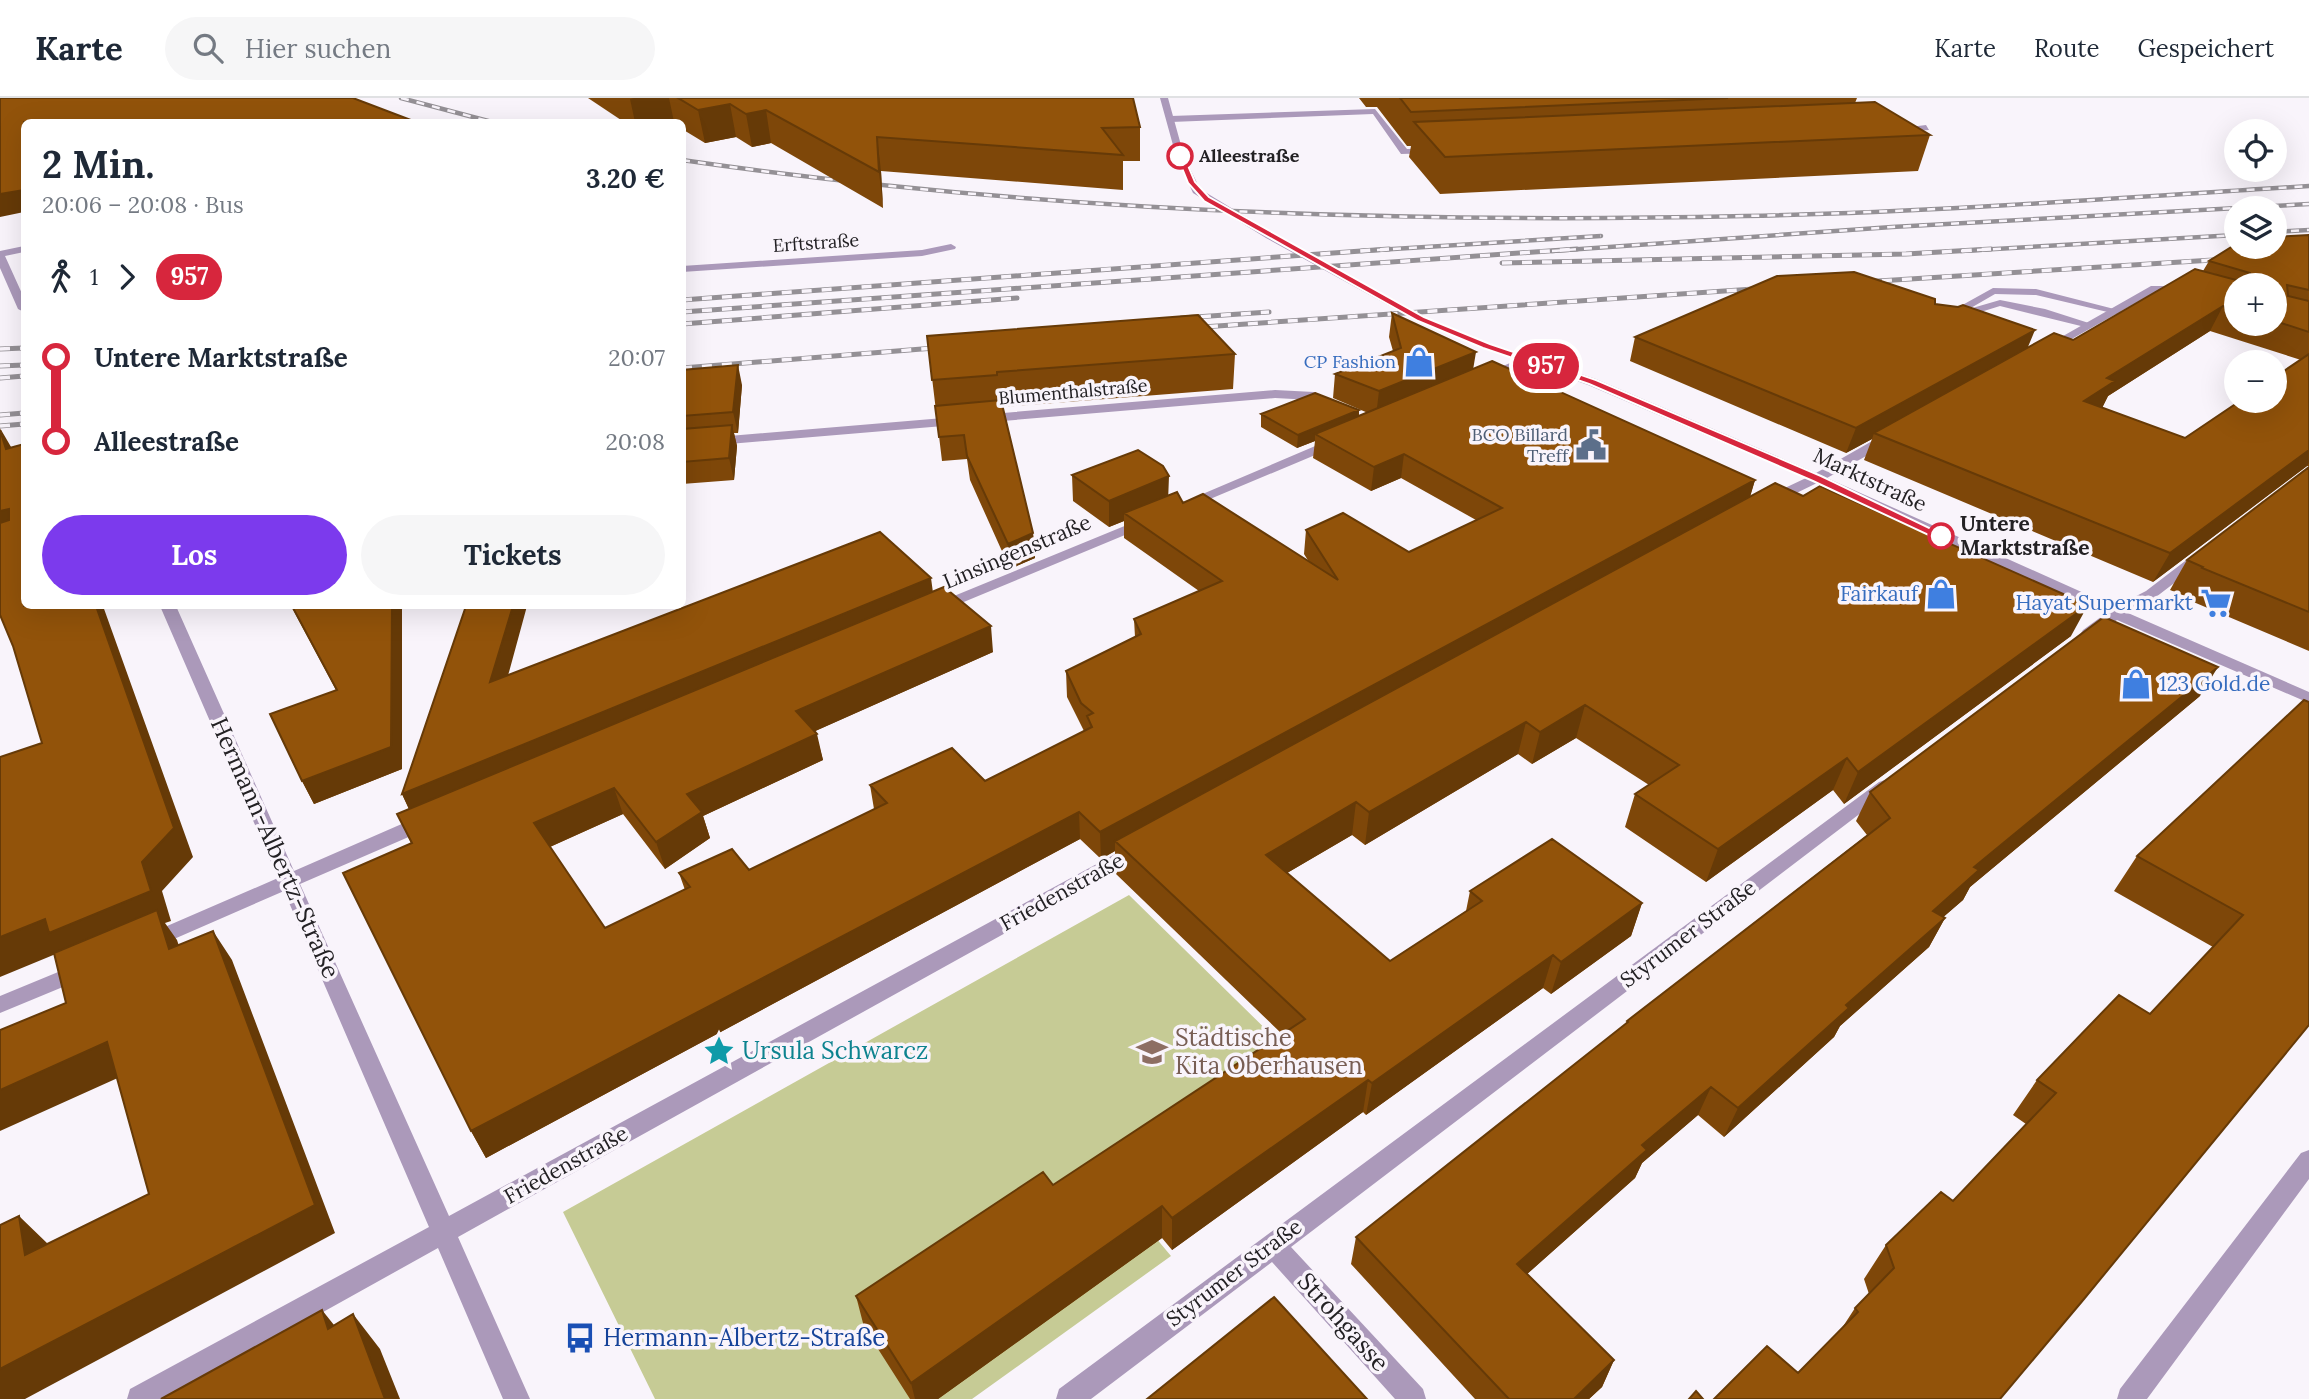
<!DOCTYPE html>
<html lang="de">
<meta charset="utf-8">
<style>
:root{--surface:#fff;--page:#f6f6f7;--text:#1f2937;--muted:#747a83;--line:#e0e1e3;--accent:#7c3aed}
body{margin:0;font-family:Lora,serif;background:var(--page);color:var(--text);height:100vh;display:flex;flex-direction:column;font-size:26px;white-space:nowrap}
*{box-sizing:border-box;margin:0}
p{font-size:23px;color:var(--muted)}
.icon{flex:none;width:38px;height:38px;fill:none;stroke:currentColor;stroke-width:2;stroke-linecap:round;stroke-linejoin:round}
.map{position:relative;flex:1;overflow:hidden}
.sheet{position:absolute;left:21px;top:21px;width:665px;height:490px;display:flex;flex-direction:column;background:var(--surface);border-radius:10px;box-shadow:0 7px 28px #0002}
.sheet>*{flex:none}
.badge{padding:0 14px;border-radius:23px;font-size:24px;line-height:46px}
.buttons{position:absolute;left:2224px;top:21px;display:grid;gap:14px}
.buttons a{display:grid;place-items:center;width:63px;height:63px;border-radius:50%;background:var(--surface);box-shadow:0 7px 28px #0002;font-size:35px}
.map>.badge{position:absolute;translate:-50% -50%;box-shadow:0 0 0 4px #fff}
.legs{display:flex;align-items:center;gap:10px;height:77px;padding:0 21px;font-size:23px}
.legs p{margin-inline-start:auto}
.head{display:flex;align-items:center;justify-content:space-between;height:119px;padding:0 21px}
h1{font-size:38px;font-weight:700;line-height:52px}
.button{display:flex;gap:14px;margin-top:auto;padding:14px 21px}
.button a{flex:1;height:80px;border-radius:42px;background:var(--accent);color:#fff;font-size:28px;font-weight:700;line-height:80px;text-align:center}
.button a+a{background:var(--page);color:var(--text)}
ul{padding:0 21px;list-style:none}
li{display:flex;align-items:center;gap:24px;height:84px;font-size:26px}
li i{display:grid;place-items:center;width:10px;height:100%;margin:0 9px;background:currentColor}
li i::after{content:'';width:18px;height:18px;margin:-9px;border:5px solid;border-radius:50%;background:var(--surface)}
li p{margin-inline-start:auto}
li:first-child i{background:linear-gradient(#0000 50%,currentColor 0)}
li:last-child i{background:linear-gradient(currentColor 50%,#0000 0)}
header{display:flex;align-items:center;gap:42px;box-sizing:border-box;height:98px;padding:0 35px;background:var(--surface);border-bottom:2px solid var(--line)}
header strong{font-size:33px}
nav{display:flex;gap:38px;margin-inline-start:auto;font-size:24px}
.search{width:490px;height:63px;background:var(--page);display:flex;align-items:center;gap:18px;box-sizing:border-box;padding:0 24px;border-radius:38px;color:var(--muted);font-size:26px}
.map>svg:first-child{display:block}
.green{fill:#c6cb95}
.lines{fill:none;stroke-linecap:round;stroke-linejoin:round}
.lane{fill:#ab99ba;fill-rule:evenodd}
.street{fill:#ab99ba;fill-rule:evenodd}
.rail-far1-casing{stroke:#949095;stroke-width:4.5}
.rail-casing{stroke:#949095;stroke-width:5}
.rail-far1{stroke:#f9f4fb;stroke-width:2.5;stroke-dasharray:8;stroke-linecap:butt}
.rail{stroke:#f9f4fb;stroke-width:3.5;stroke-dasharray:10;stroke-linecap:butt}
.wall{fill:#7e4709;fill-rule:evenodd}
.shaded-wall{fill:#663a07}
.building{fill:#92530a;stroke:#663a07;stroke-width:2}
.line-1{fill:#d7263d;stroke:#fff;stroke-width:2}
.stop-1-dot{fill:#fff;stroke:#d7263d;stroke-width:3.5}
.labels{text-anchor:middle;stroke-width:7;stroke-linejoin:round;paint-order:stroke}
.far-stop-label{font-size:18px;font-weight:bold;fill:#232124;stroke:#f9f4fb;text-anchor:start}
.far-street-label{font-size:18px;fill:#232124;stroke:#f9f4fb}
.far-shop-label{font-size:18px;fill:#366cbe;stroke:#f9f4fb;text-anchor:end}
.far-service-label{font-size:18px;fill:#4e5e75;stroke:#f9f4fb;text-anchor:end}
.street-label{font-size:21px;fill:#232124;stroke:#f9f4fb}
.stop-label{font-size:21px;font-weight:bold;fill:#232124;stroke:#f9f4fb;text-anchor:start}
.shop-label{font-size:21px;fill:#366cbe;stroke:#f9f4fb;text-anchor:end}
.near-street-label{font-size:24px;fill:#232124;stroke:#f9f4fb}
.near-education-label{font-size:24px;fill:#785e54;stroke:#f9f4fb;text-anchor:start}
.near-culture-label{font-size:24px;fill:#0d838f;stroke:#f9f4fb;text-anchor:start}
.near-transit-label{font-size:24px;fill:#164399;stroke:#f9f4fb;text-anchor:start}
</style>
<header>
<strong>Karte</strong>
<div class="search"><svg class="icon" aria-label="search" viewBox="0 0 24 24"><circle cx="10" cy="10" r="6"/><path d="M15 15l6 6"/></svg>Hier suchen</div>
<nav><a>Karte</a><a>Route</a><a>Gespeichert</a></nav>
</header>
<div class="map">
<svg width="2309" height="1301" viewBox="0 0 2309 1301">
<rect width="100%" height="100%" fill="#f9f4fb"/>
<!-- green -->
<path class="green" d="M1129 797 1288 953 1103 1077 1171 1158 972 1301H655L563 1114Z"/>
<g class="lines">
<!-- lane -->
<path class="lane" d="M1375 11 1407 51 1433 50 1437 53 1436 55 1401 56 1373 16 1171 24 1167 21 1171 18Z
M1926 27 1929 32 1898 34 1894 31Z
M1993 190 2036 191 2122 213 2116 216 2036 197 1995 196 1969 211 2000 202 2045 211 2095 227 2089 230 2000 208 1971 217 1967 216 1966 213 1945 223 1939 220Z"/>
<!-- street -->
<path class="street" d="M1160 0H1168L1184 58 1200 91 1274 136 1425 219 1491 246 1596 281 1816 375 1881 338H1891V344L1827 380 2115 509 2146 493 2193 457H2203L2205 460 2203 463 2156 499 2128 515 2309 594V605L2117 522 2095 538H2083L2081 535 2083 532 2105 516 1817 385 1774 406H1764V400L1806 380 1588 287 1528 266 1490 283H1482V277L1517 262 1417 223 1266 140 1193 95 1176 58Z
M951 146 956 149 955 151 922 158 682 174V168L922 152Z
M24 148V154L5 158 24 200V214L18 211 0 170V153Z
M2151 188H2186L2191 191 2186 194 2157 193 2052 252 2042 250Z
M1275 292 1314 294 1336 304 1330 308 1312 302 1275 300 682 350V342Z
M1334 340 1341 344 1339 347 1191 409H1181L1179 406Z
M1144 420 1151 424 1149 427 942 513H932L929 510 932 507Z
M160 508H176L294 773 420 718H434L436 723 434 728 300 786 449 1118 1128 749H1142L1144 754 1142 759 458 1139 530 1301H503L438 1150 167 1301H127L130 1291 429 1129 284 793 158 848 151 851 144 848 141 843 144 838 278 780Z
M1885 682 1891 684 1894 688 1891 692 1291 1149 1423 1291 1426 1301H1395L1272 1164 1091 1301H1056L1059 1291 1879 684Z
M80 865 87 867 90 873 87 879 0 915V898Z
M2309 1052V1081L2147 1301H2117L2120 1291 2301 1055Z"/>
<!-- rail-far1 casing -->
<g class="rail-far1-casing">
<path id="rail-far1" d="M401 0 492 24
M682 62C1032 113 1391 126 1745 118 1933 114 2121 100 2309 88
M2275 134 2309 132
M1361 153 1601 138
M1552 153 1892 129 2309 106
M1961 153 2236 137"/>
</g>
<!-- rail casing -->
<g class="rail-casing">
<path id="rail" d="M1502 165 1906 156 1991 151
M1862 184 2229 161
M682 202 1389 151
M682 214 1577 151
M1181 220 1269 214
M682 226 1017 200
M1188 230 1768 190
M0 251 24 250
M0 268 24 267
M682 270 947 249
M0 280 24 278
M0 317 24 315
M0 328 24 326"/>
</g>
<!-- rail-far1 -->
<use href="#rail-far1" class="rail-far1"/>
<!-- rail -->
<use href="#rail" class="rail"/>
</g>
<!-- wall -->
<path class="wall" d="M588 0H1133L1140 29V63H1123V92L881 73 883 110 771 45 752 49 736 39 705 45 682 31V24H624Z
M1359 0H1857L1855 5 1930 37 1918 73 1440 96 1409 59 1411 48H1407L1377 9H1366Z
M2309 137V368H2307L2153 484 1864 362 1872 341 1846 355 1630 263 1635 239 1935 206 2028 250 2073 242 2203 173 2209 163ZM2236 187H2275V226H2236ZM2210 233 2301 262 2185 340 2102 310 2108 298Z
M1392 215 1473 271 1755 382 1750 398 2071 538 1844 706 1833 692 1706 784 1625 729 1635 696 1649 687 1576 640 1532 666 1518 656 1365 747 1352 737 1287 775 1390 863 1466 813 1470 793 1642 805 1631 838 1551 896 1543 890 1366 1017 1363 1014 1172 1152 1162 1140 938 1301H910L864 1229 856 1198 1053 1087 1282 936 1116 776 1115 753 1101 761 1080 741 486 1060 471 1033 411 745 397 716 409 711 402 696 508 577 933 494 993 554 815 633 823 662 703 718 710 740 665 771 623 716 550 749 605 830 685 792 679 775 749 772 874 711 870 687 985 683 1084 633 1067 599 1066 573 1135 539 1134 521 1199 493 1124 440V423L1109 429 1073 403 1072 377 1169 397 1309 464 1304 456 1306 432 1409 454 1476 422 1401 380 1371 393 1313 360 1315 343 1297 350 1261 329V316L1359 312V318L1368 315 1333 300 1335 276 1393 253 1389 239Z
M927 238 1235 256 1233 291 1003 309 1033 435 1035 460 1010 471 970 382 967 361 942 363Z
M682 272 742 287 738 335H734L737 348 734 382 682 386Z
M2309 369V553L2184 500 2185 498 2170 492 2187 462Z
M291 508H402V671L314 706 302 683 336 592Z
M2200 598 1970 789 1963 802 1943 819 1945 820 1929 849 1840 928 1834 939 1724 1039 1698 1017 1642 1065 1635 1080 1527 1176 1614 1262 1602 1289 1589 1301H1475L1351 1166 1356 1139 1626 927 1627 923 1867 737 1856 723 1870 694Z
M2304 602 2309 927 1798 1275 1842 1230 1855 1210 1869 1196 1864 1181 1886 1147 1953 1103 2026 1026 2013 1017 2037 982 2150 916 2213 849 2114 793 2137 758Z"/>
<!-- shaded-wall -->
<path class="shaded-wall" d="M634 0H669L674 24H635L630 1Z
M730 6 736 39 705 45 698 12Z
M766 12 771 45 752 49 746 16Z
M877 39 881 73 883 110 879 74Z
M24 92V114L0 119V96Z
M2223 208 2210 233 2108 298 2102 310 2084 303 2107 280Z
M2035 232 2025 256 1874 335 1872 341 1846 355 1856 330Z
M1476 254 1472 278 1376 318 1379 293Z
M738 267 742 287 738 335 733 314Z
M1359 312 1358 325 1315 336V343L1297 350 1298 337Z
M732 327 737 348 734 382 729 360Z
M0 330 14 354 6 351Z
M2309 352V365L2307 368 2153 484 2170 455Z
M1404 356 1401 380 1371 393 1374 369Z
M1169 378 1168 404 1124 415V423L1109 429V403Z
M1755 382 1748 406 1115 743V753L1101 761 1100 734Z
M9 411 24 436 0 444V413Z
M1033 435 1035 460 1010 471 1008 446Z
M931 480 934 502 413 720 402 696Z
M2088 507 2071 538 1844 706 1858 674Z
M96 508H103L193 759 162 793 171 823 165 825 177 842 190 881 63 853 0 879V839L45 821 142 764Z
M392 508H402V671L314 706 302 683Z
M513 508H527L500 607 490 584Z
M991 528 993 554 802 639 796 613Z
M2218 569 2200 598 1970 789 1963 802 1917 842 1933 813 1974 769Z
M1585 607 1576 640 1532 666 1540 634Z
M1526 624 1518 656 1365 747 1369 714Z
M817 636 823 662 703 718 710 740 665 771 656 744 687 696Z
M1847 660 1833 692 1706 784 1718 751Z
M614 690 623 716 545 751 534 725Z
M1356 704 1352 737 1263 789 1266 757Z
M1079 714 1080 741 486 1060 471 1033Z
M1642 805 1631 838 1551 896 1561 864Z
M1945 820 1929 849 1840 928 1834 939 1724 1039 1738 1010 1846 907Z
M213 833 232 862 335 1135 25 1301H0V1271L315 1107Z
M1553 857 1543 890 1366 1017 1372 985Z
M107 944 131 974 0 1033V992Z
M1368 982 1363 1014 1172 1152V1120Z
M1711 989 1698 1017 1642 1065 1635 1080 1507 1194 1517 1166 1642 1047Z
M1162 1108V1140L938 1301H915L911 1285Z
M19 1118 48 1146 25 1157Z
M322 1212 350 1247 328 1231Z
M353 1216 380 1251 400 1301H385Z
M1614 1262 1602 1289 1589 1301H1574Z"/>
<!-- building -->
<path class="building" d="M0 0H353L416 24H24V92L0 96Z
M678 0H1133L1140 29 1102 30 1123 57 877 39 879 74 766 12 746 16 730 6 698 12Z
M1400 0H1728L1411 14Z
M1875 4 1930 37 1445 59 1414 24Z
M2309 137V192L2287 187 2288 198 2309 203V234L2275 223V187H2236V212L2223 208 2107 280 2115 283 2084 303 2185 340 2240 303H2275V279L2309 256V352L2170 455 1874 335 2054 235 2073 242 2195 171 2251 186 2250 175 2209 163 2236 146V149H2275V139Z
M1854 174 1935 201V206L1958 209 1963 207 2035 232 1856 330 1635 239 1777 178Z
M1392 215 1476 254 1379 293 1335 276 1401 250Z
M1198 217 1235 256 997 274V277L932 282 927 238Z
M1492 263 1755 382 1100 734 1079 714 471 1033 343 775 412 745 397 716 944 489 991 528 796 613 817 636 687 696 702 714 656 744 614 690 534 725 605 830 690 789 679 775 732 751 749 772 887 705 870 687 952 650 985 683 1092 629 1087 618 1093 615 1081 605 1066 573 1141 536 1134 521 1222 483 1124 415 1177 394 1183 405 1203 396 1338 482 1306 432 1343 415 1409 454 1502 410 1404 356 1374 369 1315 336Z
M738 267 733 314 682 318V272Z
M1315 295 1359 312 1298 337 1261 316Z
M1001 302 1033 435 1008 446 967 358 964 337 939 339 935 308Z
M732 327 729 360 682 364V331Z
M0 332 6 351 24 346V508H96L174 730 142 764 151 793 49 835 45 821 0 839V659L42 645 13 548 0 517V425L9 422V411L0 413Z
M1138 352 1163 368 1169 378 1109 403 1072 377Z
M2309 369V514L2202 470 2203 469 2187 462Z
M1775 385 1803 398 1820 388 2088 507 1858 674 1847 660 1718 751 1635 696 1679 667 1585 607 1540 634 1526 624 1369 714 1356 704 1266 757 1390 863 1482 803 1470 793 1552 741 1642 805 1561 864 1553 857 1372 985 1368 982 1172 1120 1162 1108 911 1285 856 1198 1043 1074 1053 1087 1305 921 1115 743Z
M880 434 931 480 402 696 466 508H513L490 584Z
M292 508H392L391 649 302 683 270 616 337 592Z
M2104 519 2218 569 1974 769 1979 772 1933 813 1945 820 1846 907 1849 910 1738 1010 1711 989 1642 1047 1647 1052 1517 1166 1614 1262 1574 1301H1509L1356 1139 1628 924 1627 923 1890 720 1870 694Z
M2304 602 2309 604V927L2084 1201 2000 1301H1714L1767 1248 1798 1275 1858 1214 1855 1210 1894 1170 1886 1147 1941 1094 1953 1103 2056 995 2037 982 2119 897 2150 916 2243 817 2137 758Z
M157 812 169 851 213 833 315 1107 0 1271V1127L19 1118 25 1157 149 1096 107 944 0 992V932L66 905 54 855Z
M1274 1199 1367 1301H1147Z
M322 1212 328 1231 353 1216 385 1301H161Z
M1696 1293 1703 1301H1689Z"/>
<!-- line-1 -->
<path class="line-1" d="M1180 56 1184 58 1195 84 1209 99 1424 219 1490 246 1596 282 1821 378 1946 438 1937 441 1813 383 1589 286 1483 250 1418 223 1204 103 1188 85 1177 58Z"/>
<!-- icons -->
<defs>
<g id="shop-bare" transform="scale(2.415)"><path d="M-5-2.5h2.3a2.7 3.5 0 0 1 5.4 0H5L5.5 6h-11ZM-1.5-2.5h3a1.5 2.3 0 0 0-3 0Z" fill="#3f7fe0" stroke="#f9f4fb" stroke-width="2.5" paint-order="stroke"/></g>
<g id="civic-bare" transform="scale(2.415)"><path d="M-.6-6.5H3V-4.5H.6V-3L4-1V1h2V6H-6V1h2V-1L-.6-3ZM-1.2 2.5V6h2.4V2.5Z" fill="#5c6f8a" stroke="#f9f4fb" stroke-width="2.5" paint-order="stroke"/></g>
<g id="supermarket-bare" transform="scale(2.415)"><path d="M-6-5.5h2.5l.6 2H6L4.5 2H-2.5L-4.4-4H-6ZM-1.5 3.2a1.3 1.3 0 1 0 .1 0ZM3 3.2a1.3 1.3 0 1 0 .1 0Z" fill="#3f7fe0" stroke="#f9f4fb" stroke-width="2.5" paint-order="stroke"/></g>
<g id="sight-bare" transform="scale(2.415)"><path d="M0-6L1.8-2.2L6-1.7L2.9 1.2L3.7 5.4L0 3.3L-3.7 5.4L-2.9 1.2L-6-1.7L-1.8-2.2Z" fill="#0f9aa8" stroke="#f9f4fb" stroke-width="2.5" paint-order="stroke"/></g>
<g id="school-bare" transform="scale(2.415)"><path d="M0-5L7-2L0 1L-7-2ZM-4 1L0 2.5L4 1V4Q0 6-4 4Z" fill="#8d6e63" stroke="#f9f4fb" stroke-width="2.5" paint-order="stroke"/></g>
<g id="bus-bare" transform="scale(2.415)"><path d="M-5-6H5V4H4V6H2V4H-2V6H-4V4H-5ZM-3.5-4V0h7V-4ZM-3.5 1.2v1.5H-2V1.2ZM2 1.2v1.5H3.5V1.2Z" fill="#1a4fb4" stroke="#f9f4fb" stroke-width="2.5" paint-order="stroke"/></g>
</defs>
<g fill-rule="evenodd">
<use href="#shop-bare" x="1419" y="264"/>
<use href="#civic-bare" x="1591" y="347"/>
<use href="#shop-bare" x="1941" y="496"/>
<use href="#supermarket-bare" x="2216" y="505"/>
<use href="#shop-bare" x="2136" y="586"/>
<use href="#sight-bare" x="719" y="953"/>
<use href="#school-bare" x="1152" y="954"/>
<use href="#bus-bare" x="580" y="1240"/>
</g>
<!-- markers -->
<g class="stop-1-dot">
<circle cx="1180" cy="58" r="12"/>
<circle cx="1941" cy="438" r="12"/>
</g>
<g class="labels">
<!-- far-stop labels -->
<g class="far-stop-label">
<text x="1199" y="64">Alleestraße</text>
</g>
<!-- far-street labels -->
<g class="far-street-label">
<text transform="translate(816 145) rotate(-4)" y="6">Erftstraße</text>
<text transform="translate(1073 294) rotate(-5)" y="6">Blumenthalstraße</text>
</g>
<!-- far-shop labels -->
<g class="far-shop-label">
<text x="1396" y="270">CP Fashion</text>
</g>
<!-- far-service labels -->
<g class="far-service-label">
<text x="1568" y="343">BCO Billard<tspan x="1568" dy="21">Treff</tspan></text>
</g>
<!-- street labels -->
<g class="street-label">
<text transform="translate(1870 382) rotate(25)" y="7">Marktstraße</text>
<text transform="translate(1017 454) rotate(-23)" y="7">Linsingenstraße</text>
<text transform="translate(1062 794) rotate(-29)" y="7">Friedenstraße</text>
<text transform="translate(1688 836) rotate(-37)" y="7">Styrumer Straße</text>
<text transform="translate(566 1067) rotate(-29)" y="7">Friedenstraße</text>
<text transform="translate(1234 1175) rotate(-37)" y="7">Styrumer Straße</text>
</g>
<!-- stop labels -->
<g class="stop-label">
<text x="1960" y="433">Untere<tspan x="1960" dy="24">Marktstraße</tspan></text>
</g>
<!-- shop labels -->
<g class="shop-label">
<text x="1918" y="503">Fairkauf</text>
<text x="2193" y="512">Hayat Supermarkt</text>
<text x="2159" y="593" text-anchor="start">123 Gold.de</text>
</g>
<!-- near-street labels -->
<g class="near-street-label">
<text transform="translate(275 750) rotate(66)" y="8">Hermann-Albertz-Straße</text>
<text transform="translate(1343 1224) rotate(48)" y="8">Strohgasse</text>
</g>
<!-- near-education labels -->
<g class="near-education-label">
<text x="1175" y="948">Städtische<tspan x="1175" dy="28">Kita Oberhausen</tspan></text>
</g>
<!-- near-culture labels -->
<g class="near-culture-label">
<text x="742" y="961">Ursula Schwarcz</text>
</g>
<!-- near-transit labels -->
<g class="near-transit-label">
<text x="603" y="1248">Hermann-Albertz-Straße</text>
</g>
</g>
</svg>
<div class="buttons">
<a><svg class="icon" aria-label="locate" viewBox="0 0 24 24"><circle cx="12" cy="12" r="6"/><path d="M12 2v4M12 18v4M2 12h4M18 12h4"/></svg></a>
<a><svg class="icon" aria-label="layers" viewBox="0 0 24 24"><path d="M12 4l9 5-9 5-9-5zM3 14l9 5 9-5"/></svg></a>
<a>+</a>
<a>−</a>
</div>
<b class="badge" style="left:1546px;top:268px;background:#d7263d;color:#fff">957</b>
<section class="sheet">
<div class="head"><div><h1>2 Min.</h1><p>20:06 – 20:08 · Bus</p></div><b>3.20 €</b></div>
<div class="legs"><svg class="icon" aria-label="walk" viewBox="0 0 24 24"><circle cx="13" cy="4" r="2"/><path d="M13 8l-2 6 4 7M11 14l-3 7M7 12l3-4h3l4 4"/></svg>1<svg class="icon" aria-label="forward" viewBox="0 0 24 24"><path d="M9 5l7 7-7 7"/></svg><b class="badge" style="background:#d7263d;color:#fff">957</b></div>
<ul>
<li><i style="color:#d7263d"></i><b>Untere Marktstraße</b><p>20:07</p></li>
<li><i style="color:#d7263d"></i><b>Alleestraße</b><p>20:08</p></li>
</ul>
<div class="button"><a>Los</a><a>Tickets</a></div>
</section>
</div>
